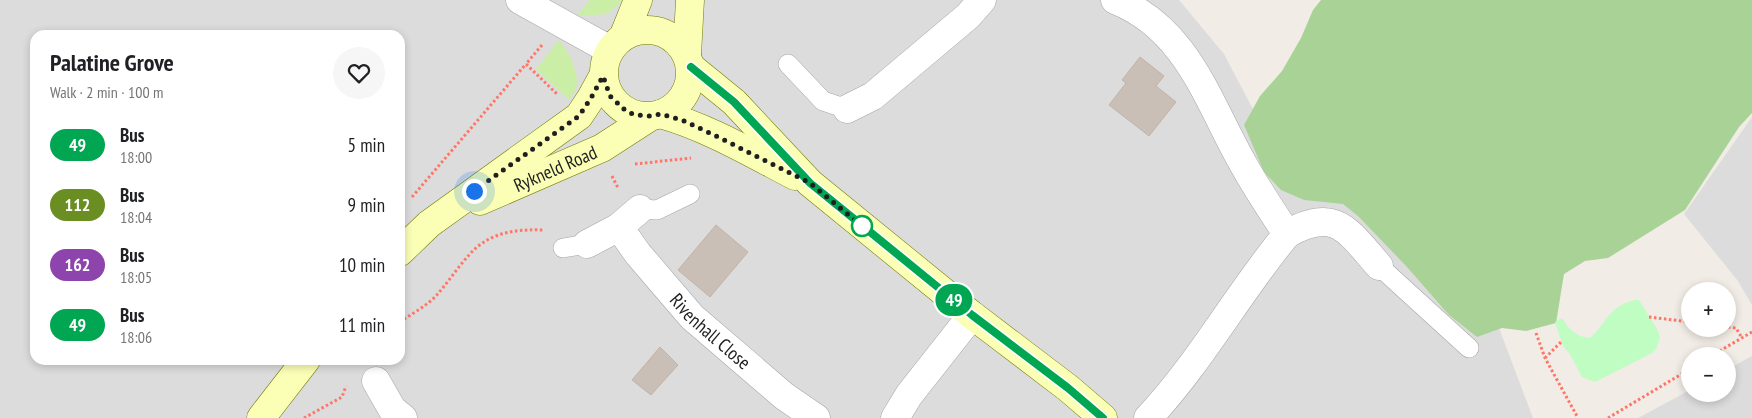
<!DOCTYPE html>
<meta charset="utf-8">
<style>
:root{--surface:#fff;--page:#f6f6f6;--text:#202124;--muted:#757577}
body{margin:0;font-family:"PT Sans Narrow",sans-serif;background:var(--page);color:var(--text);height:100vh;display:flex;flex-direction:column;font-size:19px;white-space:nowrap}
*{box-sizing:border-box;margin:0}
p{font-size:16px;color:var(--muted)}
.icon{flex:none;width:28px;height:28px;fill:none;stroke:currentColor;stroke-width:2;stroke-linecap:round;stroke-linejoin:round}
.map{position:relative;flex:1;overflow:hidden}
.side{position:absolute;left:30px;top:30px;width:375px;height:335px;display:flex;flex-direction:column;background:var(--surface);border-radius:15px;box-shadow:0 2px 8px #0003}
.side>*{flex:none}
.badge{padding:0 10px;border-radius:16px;font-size:18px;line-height:32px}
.controls{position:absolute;left:1681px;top:282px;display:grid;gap:10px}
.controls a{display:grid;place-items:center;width:55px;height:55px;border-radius:50%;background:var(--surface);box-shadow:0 2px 8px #0003;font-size:25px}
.you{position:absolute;width:25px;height:25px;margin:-12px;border:4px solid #fff;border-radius:50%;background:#1a73e8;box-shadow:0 0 0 8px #1a73e833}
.map>.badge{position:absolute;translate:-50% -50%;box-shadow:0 0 0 2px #fff}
.round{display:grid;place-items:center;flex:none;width:52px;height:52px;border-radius:26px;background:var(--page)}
.head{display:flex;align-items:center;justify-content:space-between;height:85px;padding:0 20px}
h1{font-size:24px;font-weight:700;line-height:38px}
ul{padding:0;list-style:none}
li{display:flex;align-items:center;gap:15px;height:60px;padding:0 20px}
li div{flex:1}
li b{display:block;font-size:19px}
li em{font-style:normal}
li .badge{min-width:55px;font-weight:700;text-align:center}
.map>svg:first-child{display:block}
.residential{fill:#dddcdc;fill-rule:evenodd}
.grass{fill:#cbeea7}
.forest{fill:#a9d396}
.park{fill:#bffdc3}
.building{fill:#c9bfb7;stroke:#c3b2a6}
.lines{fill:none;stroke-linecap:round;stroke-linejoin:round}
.lane-casing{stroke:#a6a6a6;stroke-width:20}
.street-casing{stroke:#a6a6a6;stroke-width:29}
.secondary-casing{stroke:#707c00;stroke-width:29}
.path{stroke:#ff7567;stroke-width:3;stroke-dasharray:2.5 2.5;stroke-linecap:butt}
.lane{stroke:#fff;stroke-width:19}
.street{stroke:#fff;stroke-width:28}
.secondary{stroke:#fbfeb5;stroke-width:28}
.line-casing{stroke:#fff;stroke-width:11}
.line{stroke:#00a651;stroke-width:8}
.walk{stroke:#1f1f1f;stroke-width:5;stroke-dasharray:0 9}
.stop-dot{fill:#fff;stroke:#00a651;stroke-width:2.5}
.labels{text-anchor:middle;stroke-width:4;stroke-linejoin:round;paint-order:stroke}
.street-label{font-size:19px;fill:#1f1f1f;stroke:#fff}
</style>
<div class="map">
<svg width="1752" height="418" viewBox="0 0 1752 418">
<rect width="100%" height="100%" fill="#f1ece5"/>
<!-- residential -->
<path class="residential" d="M0 0H1179L1224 54 1297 193 1352 200 1499 328 1533 418H0ZM35 35H400V360H35Z
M1752 117V305L1738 281 1684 214Z
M1752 356V418H1638L1690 390V394H1728V369Z"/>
<!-- grass -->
<path class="grass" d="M590 0H623L607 14 577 16Z
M559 40C568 51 581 74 576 89 574 93 571 97 569 100L536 69Z"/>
<!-- forest -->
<path class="forest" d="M1321 0H1752V113L1739 127 1685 210 1608 258 1585 261 1564 274 1556 323 1526 331 1502 328 1477 337 1449 315 1407 267 1358 216 1343 204 1304 200 1281 190 1264 172 1244 125 1260 96 1282 71 1301 38 1313 10Z"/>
<!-- park -->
<path class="park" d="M1635 300H1639L1657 329 1660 338 1656 349 1652 353 1595 382 1582 377 1570 354 1563 346 1555 322 1562 318C1569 329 1576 337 1590 338 1608 322 1607 307 1635 300Z"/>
<!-- building -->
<path class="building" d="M1140 57 1164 76 1156 86 1176 102 1149 136 1109 105 1126 83 1122 80Z
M716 225 748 252 710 297 678 270Z
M660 347 678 365 651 395 632 380Z"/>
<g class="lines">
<!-- lane casing -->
<g class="lane-casing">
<path id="lane" d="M788 64 823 101 847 109
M640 209 657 210 690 194
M563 248 587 244
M1379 266 1469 348"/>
</g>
<!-- street casing -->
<g class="street-casing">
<g id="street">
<path d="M520 0 610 50"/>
<path d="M1115 0C1186 28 1207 99 1241 160 1255 186 1271 210 1287 234 1238 293 1200 363 1148 418"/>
<path d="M847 109 873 96 968 16 982 0"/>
<path id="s1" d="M619 227 638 254 692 317 784 396 816 418"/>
<path d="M1287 234C1336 206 1348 231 1379 266"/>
<path d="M587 244 619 227 640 209"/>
<path d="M376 381 392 409 403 418"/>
<path d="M895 418 909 395 972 315"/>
</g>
</g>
<!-- secondary casing -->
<g class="secondary-casing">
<g id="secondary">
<circle cx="647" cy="73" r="43"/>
<path d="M624 35 638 0"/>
<path d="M687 55 690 0"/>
<path d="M691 67 734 102 810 183 972 315 1068 388 1103 418"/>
<path d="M660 114C707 127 751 153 795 176"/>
<path id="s2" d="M480 201 602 148 650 117"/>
<path d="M400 252 429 224 579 116 591 98 603 76"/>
<path d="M261 418 306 360"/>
</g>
</g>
<!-- path -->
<path class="path" d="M542 45 526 64 558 95
M635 164 691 158
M612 176 618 188
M412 197 526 64
M1649 317 1690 322
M400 322C411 314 425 307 435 297 447 284 457 268 469 255 489 232 516 229 544 230
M1728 327 1736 328 1742 338
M1536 333 1545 358 1578 418
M1711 356 1752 332
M1545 358 1562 341
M304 418 342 397 346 386
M1608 418 1690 369"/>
<!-- lane -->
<use href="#lane" class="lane"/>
<!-- street -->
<use href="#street" class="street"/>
<!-- secondary -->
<use href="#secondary" class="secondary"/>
</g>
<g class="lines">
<!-- line casing -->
<g class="line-casing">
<path id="line" d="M691 67 734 102 810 183 972 315 1068 388 1103 418"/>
</g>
<!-- line -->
<use href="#line" class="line"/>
<!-- walk -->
<path class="walk" d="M474 191 579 116 591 98 603 76 610 96 626 111 635 115 650 116 660 114 682 120 714 135 810 183 862 226"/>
</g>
<!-- markers -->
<circle class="stop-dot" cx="862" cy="226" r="10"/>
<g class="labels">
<!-- street labels -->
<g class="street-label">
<text dy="7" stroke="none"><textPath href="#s2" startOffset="82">Rykneld Road</textPath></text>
<text dy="7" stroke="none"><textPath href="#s1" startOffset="139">Rivenhall Close</textPath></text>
</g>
</g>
</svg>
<div class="controls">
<a>+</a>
<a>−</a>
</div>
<div class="you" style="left:474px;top:191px"></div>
<b class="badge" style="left:954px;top:300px;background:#00a651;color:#fff">49</b>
<section class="side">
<div class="head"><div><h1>Palatine Grove</h1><p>Walk · 2 min · 100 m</p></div><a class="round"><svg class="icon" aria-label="heart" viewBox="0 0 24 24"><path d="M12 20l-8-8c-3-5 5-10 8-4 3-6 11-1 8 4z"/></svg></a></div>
<ul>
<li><span class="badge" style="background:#00a651;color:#fff">49</span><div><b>Bus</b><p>18:00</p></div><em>5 min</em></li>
<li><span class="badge" style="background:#6b8e23;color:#fff">112</span><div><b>Bus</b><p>18:04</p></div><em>9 min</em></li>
<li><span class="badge" style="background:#8e44ad;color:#fff">162</span><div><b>Bus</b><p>18:05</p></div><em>10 min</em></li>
<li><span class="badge" style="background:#00a651;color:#fff">49</span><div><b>Bus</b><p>18:06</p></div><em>11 min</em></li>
</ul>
</section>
</div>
